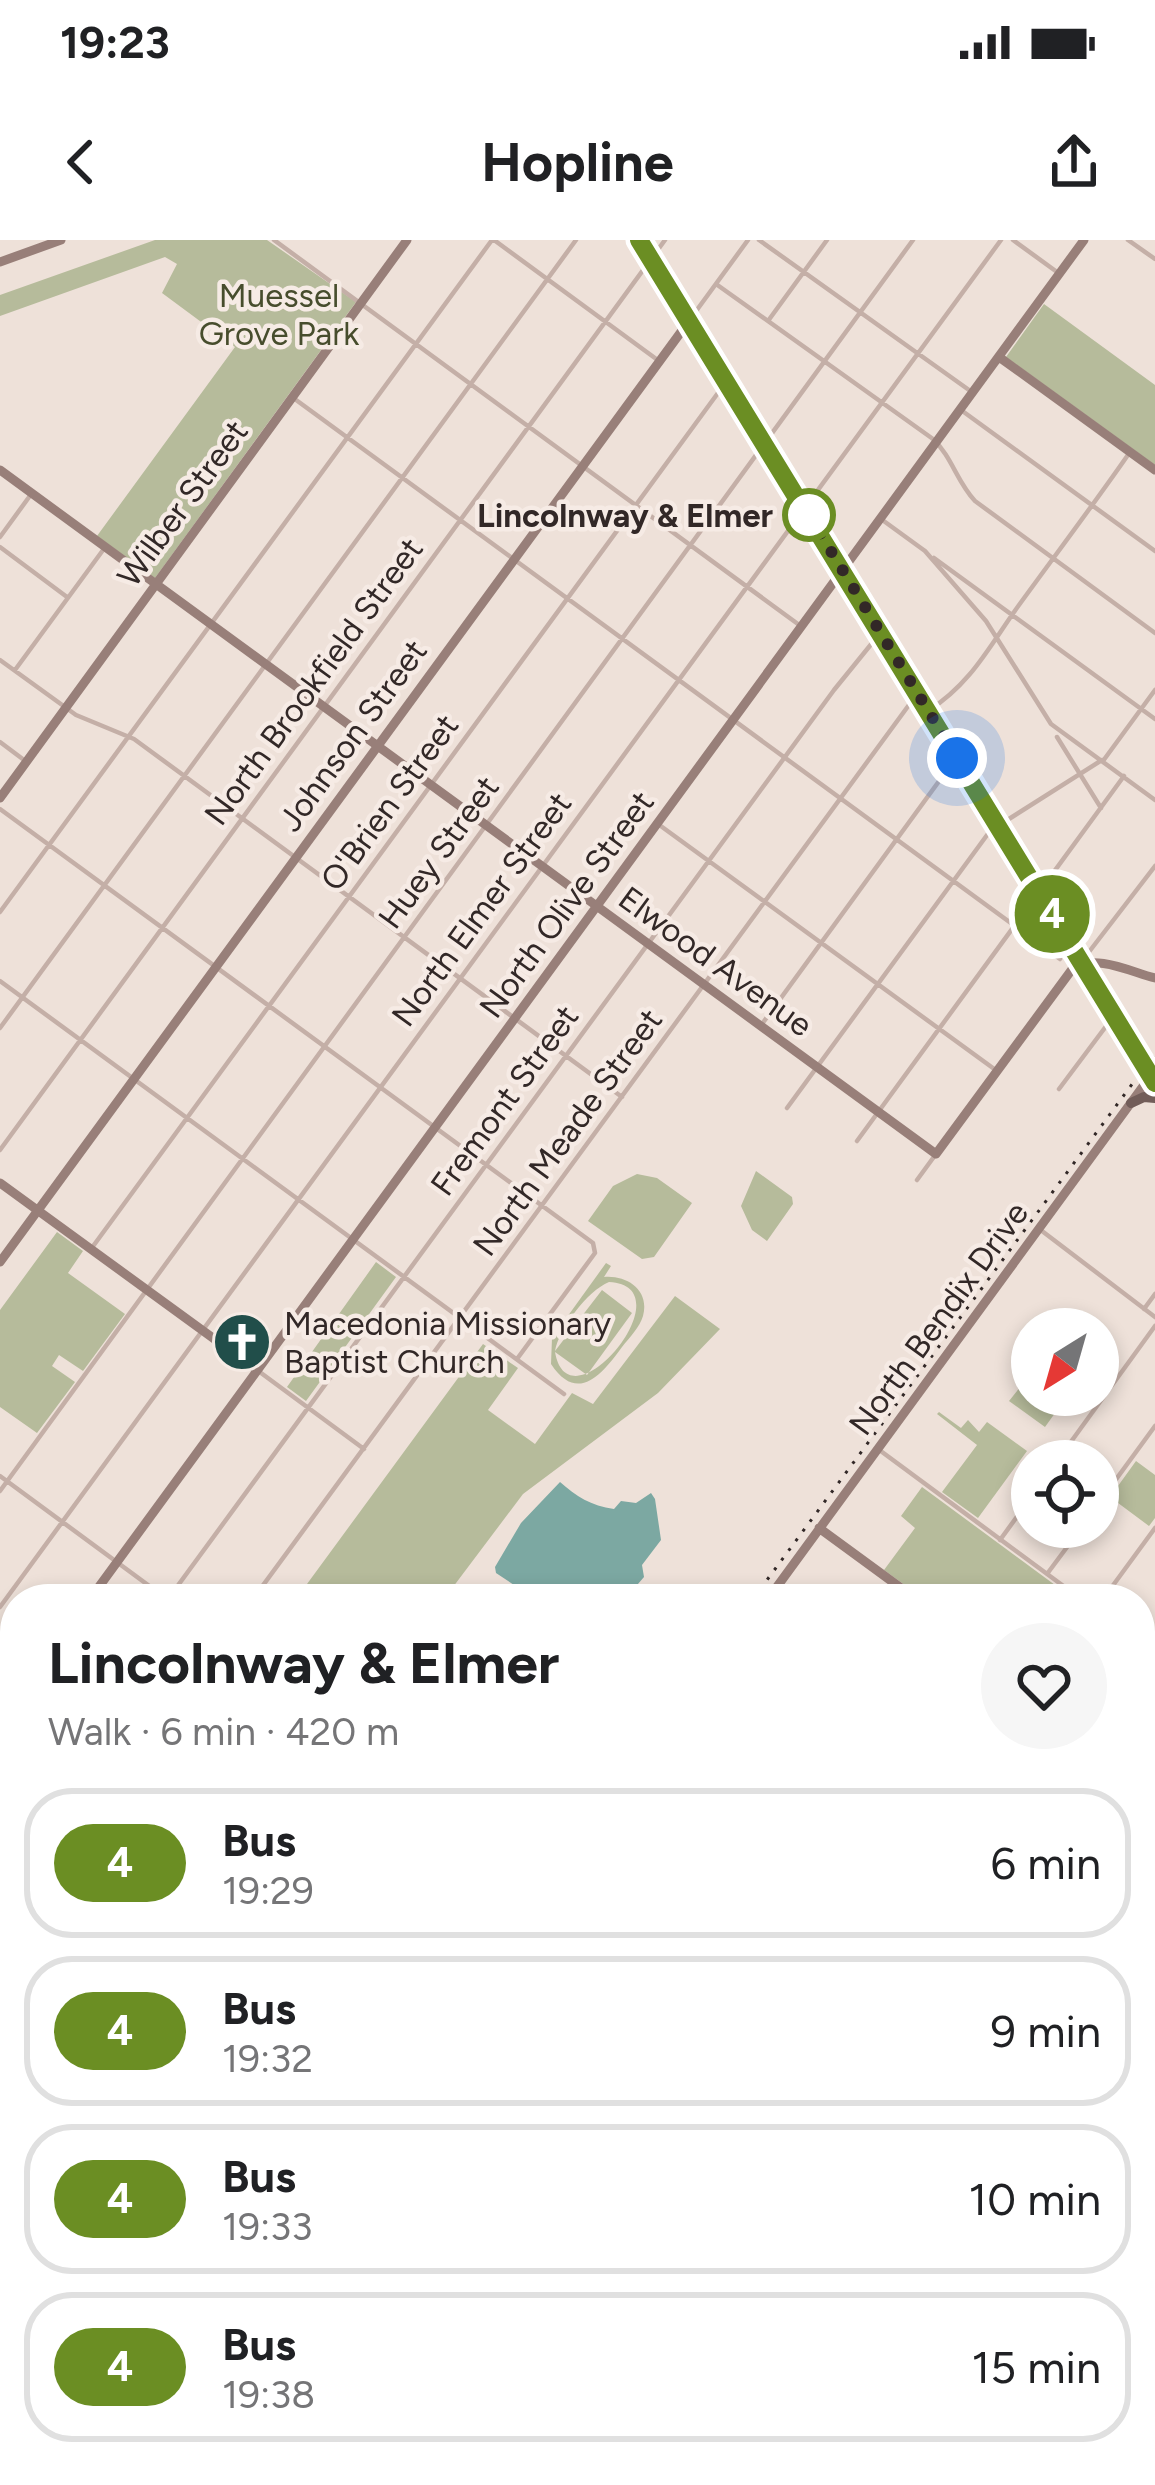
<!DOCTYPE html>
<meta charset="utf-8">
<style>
:root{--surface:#fff;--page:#f6f6f6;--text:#202124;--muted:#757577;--line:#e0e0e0}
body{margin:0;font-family:Figtree,sans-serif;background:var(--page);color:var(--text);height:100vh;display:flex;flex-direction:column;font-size:45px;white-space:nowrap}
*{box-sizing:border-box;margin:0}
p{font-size:39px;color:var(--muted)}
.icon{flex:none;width:66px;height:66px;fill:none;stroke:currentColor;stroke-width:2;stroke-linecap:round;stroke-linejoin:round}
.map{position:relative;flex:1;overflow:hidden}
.panel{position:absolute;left:0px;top:1344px;width:1155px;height:903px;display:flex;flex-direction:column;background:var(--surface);border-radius:48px 48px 0 0;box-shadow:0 6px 18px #0003}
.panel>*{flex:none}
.badge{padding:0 24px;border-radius:39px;font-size:42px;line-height:78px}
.needle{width:78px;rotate:217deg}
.controls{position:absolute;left:1011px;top:1068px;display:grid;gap:24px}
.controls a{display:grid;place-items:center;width:108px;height:108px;border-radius:50%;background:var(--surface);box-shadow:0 6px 18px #0003;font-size:60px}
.you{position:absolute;width:60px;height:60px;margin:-30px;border:9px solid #fff;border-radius:50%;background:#1a73e8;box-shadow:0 0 0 18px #1a73e833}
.map>.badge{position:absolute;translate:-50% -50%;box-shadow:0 0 0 6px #fff}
.round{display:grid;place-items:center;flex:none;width:126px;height:126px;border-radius:63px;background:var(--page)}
.headline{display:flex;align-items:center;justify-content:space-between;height:204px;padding:0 48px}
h1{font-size:57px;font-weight:700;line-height:90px}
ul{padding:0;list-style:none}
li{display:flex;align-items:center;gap:36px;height:150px;margin:0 24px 18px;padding:0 24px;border:6px solid var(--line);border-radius:48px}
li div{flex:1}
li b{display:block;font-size:45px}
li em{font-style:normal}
li .badge{min-width:132px;font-weight:700;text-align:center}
.status{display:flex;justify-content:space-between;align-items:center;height:84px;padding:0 60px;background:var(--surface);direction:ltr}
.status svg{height:33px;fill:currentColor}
header{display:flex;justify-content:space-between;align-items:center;height:156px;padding:0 48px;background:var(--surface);font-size:54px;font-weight:700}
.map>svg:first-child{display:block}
.green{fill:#b6bb9b;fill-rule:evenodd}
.water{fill:#7ca8a2}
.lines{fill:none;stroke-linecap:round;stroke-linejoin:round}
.taxiway{stroke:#908480;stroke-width:12}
.runway{stroke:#908480;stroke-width:30}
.street{stroke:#c4afa7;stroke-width:4.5}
.secondary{stroke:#987f79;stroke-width:9}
.primary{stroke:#725d59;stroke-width:10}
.rail{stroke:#322827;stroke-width:3;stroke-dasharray:3 9;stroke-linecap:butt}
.line-casing{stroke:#fff;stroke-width:27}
.line{stroke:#6b8e23;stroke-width:18}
.walk{stroke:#322827;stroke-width:12;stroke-dasharray:0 21.6}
.stop-dot{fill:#fff;stroke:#6b8e23;stroke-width:6}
.labels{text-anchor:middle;stroke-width:9;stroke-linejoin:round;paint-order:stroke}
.park-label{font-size:33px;fill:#474d2d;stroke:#f6ebe5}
.street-label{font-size:33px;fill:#322827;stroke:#f6ebe5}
.stop-label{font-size:33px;font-weight:bold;fill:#322827;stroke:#f6ebe5;text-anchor:end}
.poi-label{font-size:33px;fill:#322827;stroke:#f6ebe5;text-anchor:start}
</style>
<div class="status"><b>19:23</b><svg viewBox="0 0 49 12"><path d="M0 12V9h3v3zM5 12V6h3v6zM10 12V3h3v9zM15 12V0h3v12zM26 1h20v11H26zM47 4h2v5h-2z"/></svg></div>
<header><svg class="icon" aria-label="back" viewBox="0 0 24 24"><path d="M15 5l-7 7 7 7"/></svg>Hopline<svg class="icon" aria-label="share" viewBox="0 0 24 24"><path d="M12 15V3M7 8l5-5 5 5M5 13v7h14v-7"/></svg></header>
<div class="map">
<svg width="1155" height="2245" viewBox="0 0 1155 2245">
<rect width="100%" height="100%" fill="#eee1d9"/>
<!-- green -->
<path class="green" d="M155 0H267L356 62 155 338 97 296 235 107 162 53 177 24 165 17 0 76V55Z
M1044 64 1155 145V225L1006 117Z
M756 931 792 957 793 964 767 1001 752 990 741 966Z
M637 934 657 938 692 963 654 1017 642 1019 588 981 613 946Z
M57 992 83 1011 68 1033 125 1074 83 1131 59 1115 52 1126 75 1142 37 1193 0 1167V1070Z
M376 1022 396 1037 306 1161 287 1147Z
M606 1023 611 1026 604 1037C627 1035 650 1050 643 1076 640 1087 629 1098 622 1107 603 1133 578 1165 551 1124L552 1098ZM609 1042C689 1046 569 1192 555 1112L587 1135 632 1073 602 1050 555 1111C559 1089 587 1051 609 1042Z
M675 1056 720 1089 658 1153 523 1254 444 1359H296L483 1104 518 1128 488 1170 535 1204 572 1153 593 1164Z
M1032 1132V1155H1068L1045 1187 1009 1161Z
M939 1172 961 1188 968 1180 979 1192 987 1182 1027 1211 978 1278 942 1252 977 1205 937 1174Z
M1136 1221 1155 1235V1278L1149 1286 1110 1257Z
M922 1247 937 1258 1074 1359H924L884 1330 915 1288 901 1276Z
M1140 1408 1155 1419V1518L1150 1525 1140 1517Z
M0 1590 15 1601V1965L0 1954Z
M1140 1965 1155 1975V2094L1140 2083Z
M1140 2123 1155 2134V2245H1123L1105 2232H1140Z
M383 2232H603L593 2245H373Z"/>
<!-- water -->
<path class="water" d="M560 1242C576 1256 591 1266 614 1269L621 1261 636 1263 651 1253 655 1259 661 1300 642 1325 644 1337 625 1359H535L496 1333 495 1327 521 1283Z"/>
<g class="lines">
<!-- taxiway -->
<path class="taxiway" d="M1140 1956 1155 1966
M1093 2232 1111 2245"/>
<!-- runway -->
<path class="runway" d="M1140 2102 1155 2112"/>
<!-- street -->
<path class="street" d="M274 0 802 387
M494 0 659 121
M759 0 969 150
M1013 0 1057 32
M1128 0 1155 19
M716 44 933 199C952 217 957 242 975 261L1155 393
M691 78 748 0
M768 81 827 0
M292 157 1060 719
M961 170 1155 311
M881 279 925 311
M0 297 32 253
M0 307 67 357
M925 311 986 381 1051 484 1155 560
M934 318 1155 479
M0 420 76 475 134 499 622 857
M15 430 106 306
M928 471C972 443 990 405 1019 365 1056 314 1094 264 1130 212
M1057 497 1101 568
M0 502 24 520
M1103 521 1155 450
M0 569 593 1003 595 1013 517 1119
M658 584 997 831
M0 672 492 0
M1082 721 1155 626
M0 741 564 1154
M762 784 953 522
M0 788 576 0
M1059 849 1113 777
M787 868 990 591 1102 520
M857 901 1124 536
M0 910 665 0
M917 940 936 914
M1042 991 1155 1077
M91 1009 726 142
M1144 1069 1155 1054
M257 1130 364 1209
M878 1209 1081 1359
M1057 1221 1155 1086
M0 1236 167 1359
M0 1251 913 0
M1098 1264 1155 1186
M1000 1300 1032 1256
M1047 1334 1082 1287
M168 1359 834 450 877 397
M253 1359 917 454
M1103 1359 1155 1288
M0 1367 1001 0
M1140 1403 1155 1414
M0 1414 15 1425
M1140 1771 1155 1750
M0 2069 15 2063
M0 2215 15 2194
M0 2217 15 2229
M20 2232 37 2245
M207 2232 225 2245
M884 2232 902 2245
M840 2245 850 2232"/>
<!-- secondary -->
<path class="secondary" d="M0 22 61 0
M999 117 1155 230
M0 230 936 914 1073 728C1096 714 1131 732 1155 738
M0 558 407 0
M0 943 257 1130
M0 1022 689 81
M819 1288 916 1359
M90 1359 1084 0
M768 1359 1155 830
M0 1482 15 1461
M1140 1523 1155 1534
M0 1586 15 1597
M122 2245 131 2232"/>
<!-- primary -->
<path class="primary" d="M639 0 1155 843
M1131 863 1144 857 1155 858"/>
<!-- rail -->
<path class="rail" d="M753 1359 1155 813
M1140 1863 1155 1861"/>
</g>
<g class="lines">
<!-- line casing -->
<g class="line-casing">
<path id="line" d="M639 0 1155 843"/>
</g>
<!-- line -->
<use href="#line" class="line"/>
<!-- walk -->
<path class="walk" d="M809 275 957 518"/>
</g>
<!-- icons -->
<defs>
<g id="church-disc" transform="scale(3)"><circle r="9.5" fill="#214e4a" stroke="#f6ebe5"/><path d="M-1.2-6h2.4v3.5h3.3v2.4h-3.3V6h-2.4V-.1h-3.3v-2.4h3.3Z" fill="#fff"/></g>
</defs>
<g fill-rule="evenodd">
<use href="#church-disc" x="242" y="1102"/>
</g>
<!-- markers -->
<circle class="stop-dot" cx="809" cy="275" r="24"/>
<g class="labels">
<!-- park labels -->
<g class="park-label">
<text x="279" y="67">Muessel<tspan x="279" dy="38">Grove Park</tspan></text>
</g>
<!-- street labels -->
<g class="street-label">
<text transform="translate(182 263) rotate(-54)" y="12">Wilber Street</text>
<text transform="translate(313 441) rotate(-54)" y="12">North Brookfield Street</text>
<text transform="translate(352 495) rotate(-54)" y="12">Johnson Street</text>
<text transform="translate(389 562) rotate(-54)" y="12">O'Brien Street</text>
<text transform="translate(438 612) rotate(-54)" y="12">Huey Street</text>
<text transform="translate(566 664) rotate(-54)" y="12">North Olive Street</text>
<text transform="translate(481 669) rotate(-54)" y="12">North Elmer Street</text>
<text transform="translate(716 721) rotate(36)" y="12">Elwood Avenue</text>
<text transform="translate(504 860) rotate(-54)" y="12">Fremont Street</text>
<text transform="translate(567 892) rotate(-54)" y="12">North Meade Street</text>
<text transform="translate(938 1078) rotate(-54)" y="12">North Bendix Drive</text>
</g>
<!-- stop labels -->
<g class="stop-label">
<text x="773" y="287">Lincolnway &amp; Elmer</text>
</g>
<!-- poi labels -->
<g class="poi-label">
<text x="284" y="1095">Macedonia Missionary<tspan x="284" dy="38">Baptist Church</tspan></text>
</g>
</g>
</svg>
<div class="controls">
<a><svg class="needle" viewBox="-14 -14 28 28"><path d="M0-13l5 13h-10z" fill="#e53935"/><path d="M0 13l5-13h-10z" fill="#757577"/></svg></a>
<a><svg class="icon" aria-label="locate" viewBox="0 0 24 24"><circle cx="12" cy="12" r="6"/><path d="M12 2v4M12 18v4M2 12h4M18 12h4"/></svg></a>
</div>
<div class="you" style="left:957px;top:518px"></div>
<b class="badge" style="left:1052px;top:674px;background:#6b8e23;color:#fff">4</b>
<section class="panel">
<div class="headline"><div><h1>Lincolnway &amp; Elmer</h1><p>Walk · 6 min · 420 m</p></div><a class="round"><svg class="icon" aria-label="heart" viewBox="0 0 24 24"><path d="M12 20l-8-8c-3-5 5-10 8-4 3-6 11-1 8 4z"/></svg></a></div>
<ul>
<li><span class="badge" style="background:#6b8e23;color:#fff">4</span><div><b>Bus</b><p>19:29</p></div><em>6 min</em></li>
<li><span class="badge" style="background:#6b8e23;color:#fff">4</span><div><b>Bus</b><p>19:32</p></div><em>9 min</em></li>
<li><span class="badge" style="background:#6b8e23;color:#fff">4</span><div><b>Bus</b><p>19:33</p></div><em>10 min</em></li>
<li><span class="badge" style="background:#6b8e23;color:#fff">4</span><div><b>Bus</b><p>19:38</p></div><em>15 min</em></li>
</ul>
</section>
</div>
